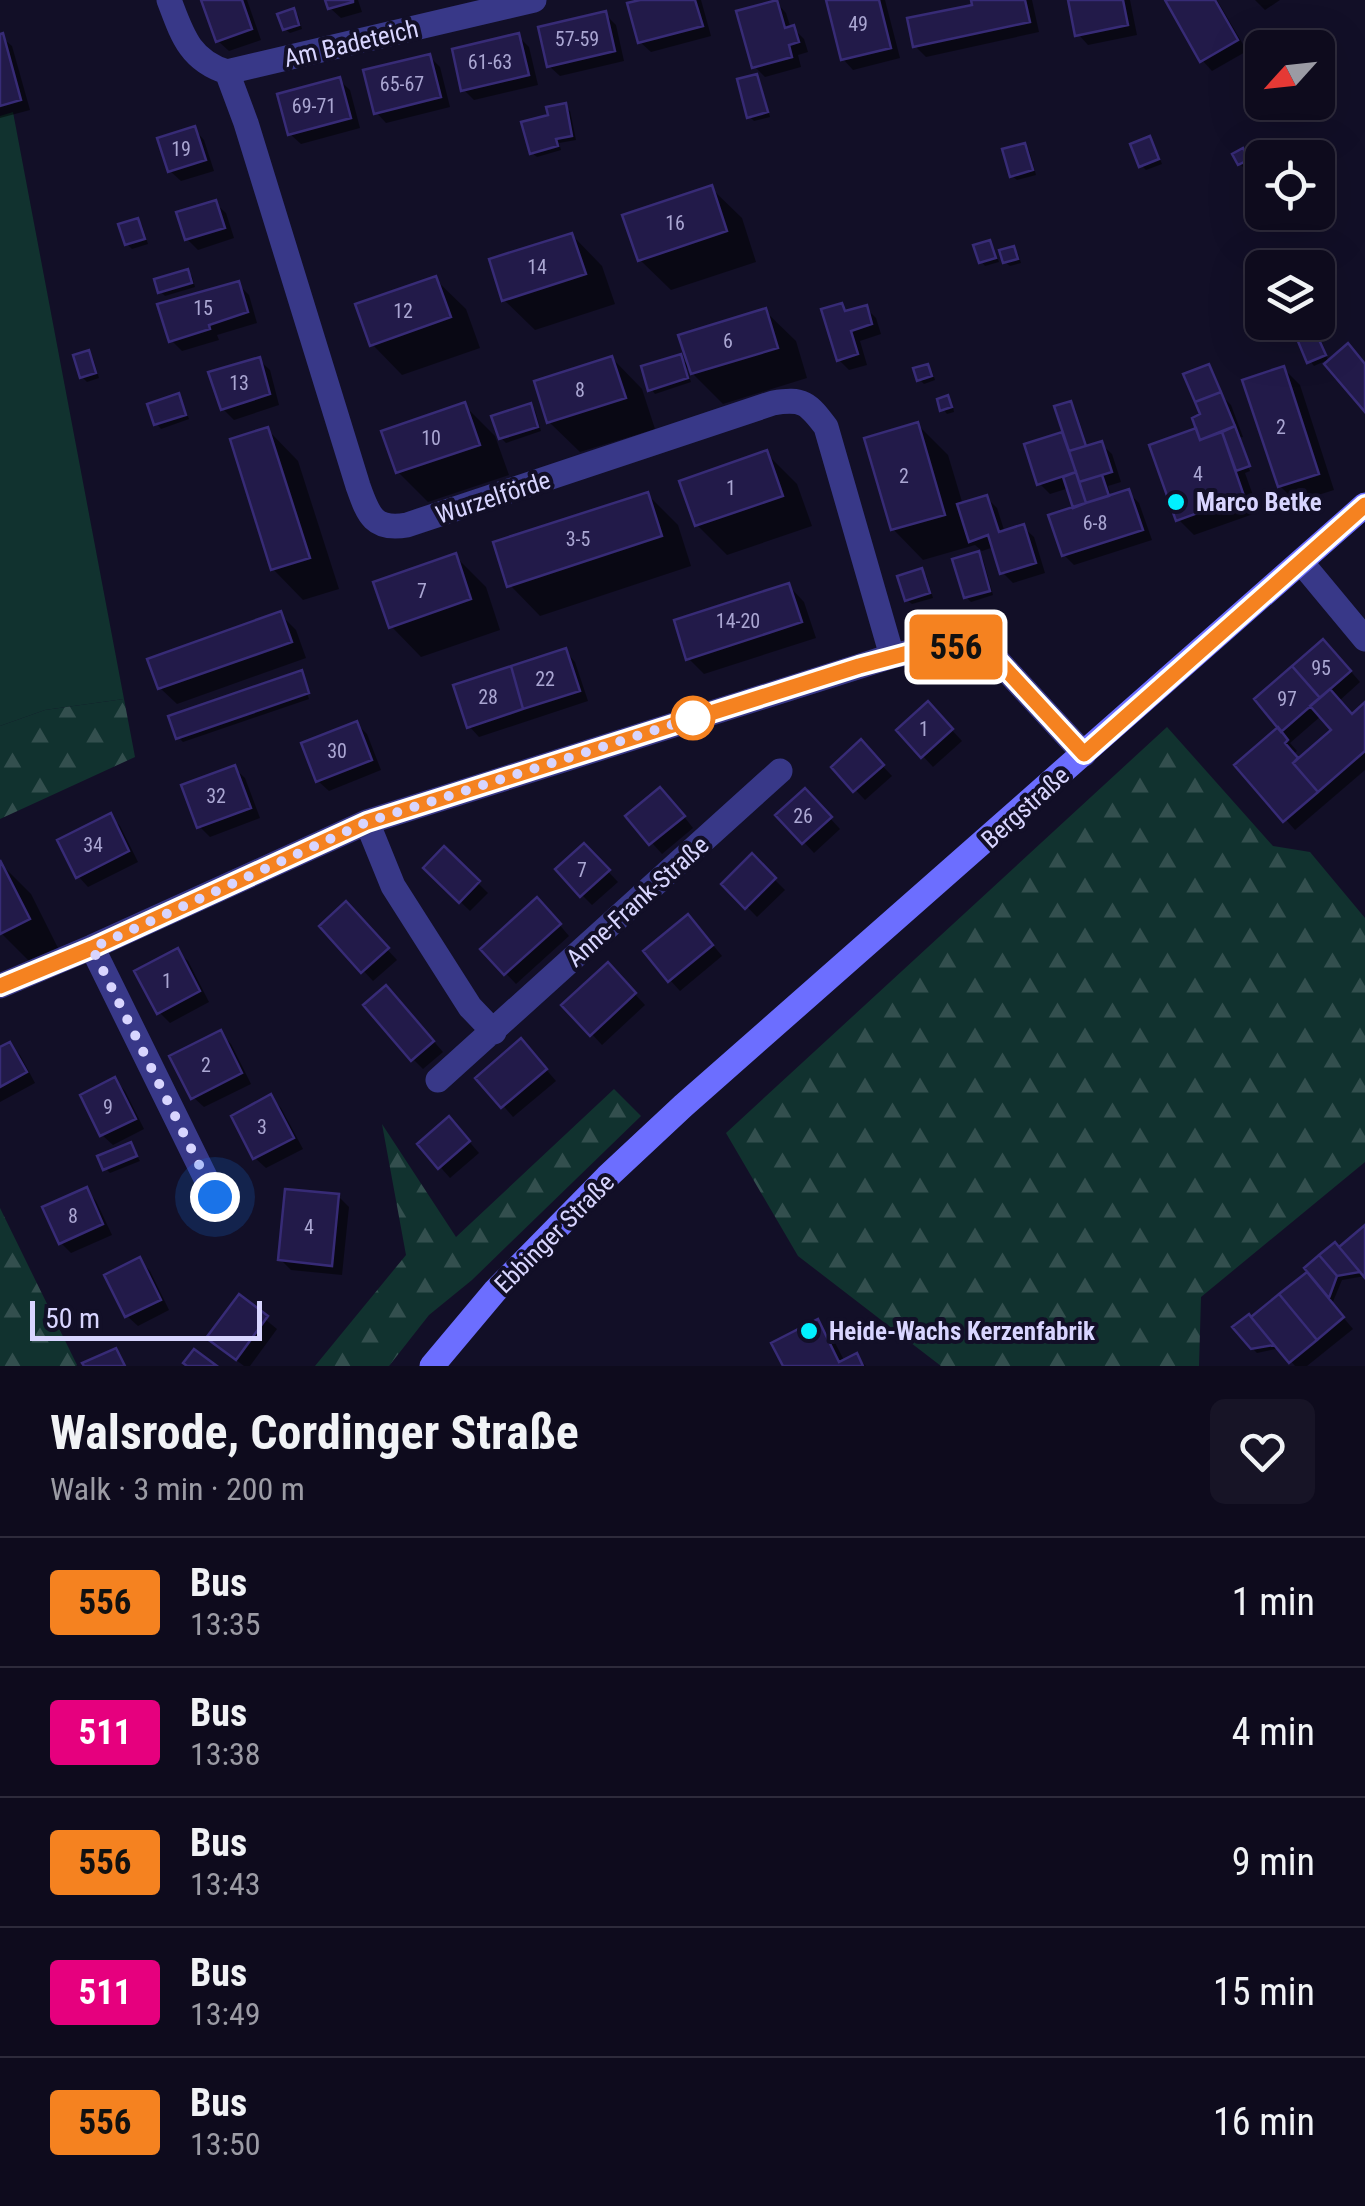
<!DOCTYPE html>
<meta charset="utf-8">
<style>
:root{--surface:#0e0b1d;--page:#171426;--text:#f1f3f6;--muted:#9b9ba4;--line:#2e2b3b}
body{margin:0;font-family:"Roboto Condensed",sans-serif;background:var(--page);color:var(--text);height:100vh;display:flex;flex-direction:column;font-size:38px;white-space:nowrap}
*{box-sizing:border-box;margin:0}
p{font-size:32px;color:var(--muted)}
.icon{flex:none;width:55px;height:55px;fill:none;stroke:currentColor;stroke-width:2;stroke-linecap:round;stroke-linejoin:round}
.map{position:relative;height:1366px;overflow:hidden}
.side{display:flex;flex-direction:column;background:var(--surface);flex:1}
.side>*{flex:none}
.badge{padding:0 20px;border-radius:8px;font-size:35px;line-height:65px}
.needle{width:65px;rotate:243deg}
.tools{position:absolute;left:1245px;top:30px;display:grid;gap:20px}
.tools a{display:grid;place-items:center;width:90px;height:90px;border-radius:15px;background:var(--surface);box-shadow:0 10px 40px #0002,0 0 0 2px var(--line);font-size:50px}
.scale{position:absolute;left:30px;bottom:25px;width:232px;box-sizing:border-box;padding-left:10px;border:5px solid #d8d5ff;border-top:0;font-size:28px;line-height:35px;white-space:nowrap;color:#d8d5ff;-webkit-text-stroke:8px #120f27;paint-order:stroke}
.you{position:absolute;width:50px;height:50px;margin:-25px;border:8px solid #fff;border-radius:50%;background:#1a73e8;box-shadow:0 0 0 15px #1a73e833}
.map>.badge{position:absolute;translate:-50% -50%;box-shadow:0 0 0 5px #fff}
.round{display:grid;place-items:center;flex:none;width:105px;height:105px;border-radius:15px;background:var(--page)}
.overview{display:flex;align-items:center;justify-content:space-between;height:170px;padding:0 50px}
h1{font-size:48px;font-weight:700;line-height:75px}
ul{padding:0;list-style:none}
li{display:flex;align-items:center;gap:30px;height:130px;padding:0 50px;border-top:2px solid var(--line)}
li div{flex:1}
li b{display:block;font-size:38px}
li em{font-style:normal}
li .badge{min-width:110px;font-weight:700;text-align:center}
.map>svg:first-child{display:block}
.green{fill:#11322f}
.forest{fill:url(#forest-firs)}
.shadow{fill:#0007;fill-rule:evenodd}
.building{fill:#221a49;stroke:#372b76;stroke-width:2.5}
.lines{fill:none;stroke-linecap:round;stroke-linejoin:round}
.street{stroke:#383888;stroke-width:25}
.secondary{stroke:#6c6eff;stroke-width:25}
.line-casing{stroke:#fff;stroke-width:22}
.line{stroke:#f58220;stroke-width:15}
.walk{stroke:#d8d5ff;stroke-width:10;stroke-dasharray:0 18}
.poi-dot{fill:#01f0ff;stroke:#120f27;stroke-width:4}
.stop-dot{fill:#fff;stroke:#f58220;stroke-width:5}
.labels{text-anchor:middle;stroke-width:8;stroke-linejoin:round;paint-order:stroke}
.number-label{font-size:20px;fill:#aaa6d2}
.street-label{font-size:25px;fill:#d8d5ff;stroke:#120f27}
.poi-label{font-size:25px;font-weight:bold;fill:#d8d5ff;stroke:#120f27;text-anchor:start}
</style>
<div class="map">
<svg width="1365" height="1366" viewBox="0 0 1365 1366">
<defs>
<pattern id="forest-firs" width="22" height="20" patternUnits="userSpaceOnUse" patternTransform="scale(2.5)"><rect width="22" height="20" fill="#11322f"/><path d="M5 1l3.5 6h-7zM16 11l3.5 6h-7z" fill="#334f4e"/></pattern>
</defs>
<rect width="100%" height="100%" fill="#120f27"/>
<!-- green -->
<path class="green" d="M13 112 124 699 45 710 0 726V116Z"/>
<!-- forest -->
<path class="forest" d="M124 699 135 757 0 819V726L45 710Z
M1167 727 1273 846 1310 852 1365 918V1162L1201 1297 1199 1366H941L798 1256 726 1133Z
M614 1089 641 1116 472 1280 429 1315 389 1366H315L406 1255 382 1124 456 1237Z
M0 1208 77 1365 76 1366H0Z"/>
<!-- shadow -->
<path class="shadow" d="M204 0H247L261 40 229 51 218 41Z
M328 0H358L362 12 341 18 330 8Z
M650 0H701L711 36 651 52 640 42Z
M828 0H885L900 58 853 70 843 59Z
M973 0H1032L1039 32 926 57 915 46 975 7Z
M1070 0H1130L1137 35 1088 45 1078 34Z
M1168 0H1217L1247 51 1212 71 1202 60Z
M1255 0H1280L1265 10Z
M776 2 786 13 791 29 793 28 804 39 808 52 798 55 801 67 765 77 754 66Z
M294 11 298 15 302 29 290 33 285 29Z
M605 14 616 25 624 61 560 76 549 66Z
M0 36 12 46 30 110 0 118Z
M518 36 529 47 538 85 474 100 464 90Z
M430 57 440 67 450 107 386 123 376 112Z
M756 77 760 81 770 117 754 121 750 117Z
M339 80 350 90 360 128 301 144 290 134Z
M565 106 570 111 576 140 559 143 561 150 537 157 532 153 551 117Z
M194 129 204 140 214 171 181 181 170 171Z
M1150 139 1154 144 1162 164 1146 170 1141 165Z
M1024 146 1029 150 1036 175 1017 180 1012 176Z
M1243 151 1252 165 1244 168 1240 164Z
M711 188 742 218 756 262 671 290 640 260Z
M215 203 226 213 234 238 198 250 187 239Z
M138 221 142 225 148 244 132 249 127 244Z
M572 235 602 266 615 304 535 330 504 300Z
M990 243 994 248 999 262 985 266 981 261Z
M1013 249 1018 253 1021 263 1010 266 1005 262Z
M187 272 192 276 195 287 165 296 161 292Z
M435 279 466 309 480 348 402 375 372 344Z
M238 284 249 295 257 323 217 335 219 340 182 351 172 341Z
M1318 302 1327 318 1306 329 1300 322H1318Z
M842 306 849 313 866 308 876 318 881 334 860 341 867 365 849 370 839 360Z
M765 311 796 341 807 378 723 404 686 367 691 382 655 394 651 389 680 357 691 368Z
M1315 334 1319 339 1329 362 1365 365V408L1325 361 1314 366 1310 361Z
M89 353 93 358 99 378 87 382 82 377Z
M612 358 642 389 655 429 580 452 549 422Z
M259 360 270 370 279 405 234 420 223 409Z
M927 366 932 371 935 380 924 384 919 379Z
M1209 366 1213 371 1225 399 1231 405 1243 437 1237 438 1250 471 1245 473 1259 512 1194 535 1178 519 1203 416Z
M1284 369 1300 385 1334 490 1296 502 1280 486Z
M178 396 182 401 189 419 161 429 157 424Z
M947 398 952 402 954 412 947 414 943 409Z
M1070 404 1075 408 1088 448 1101 444 1112 454 1121 482 1108 486 1110 493 1074 504 1069 488 1050 494 1040 484 1062 435 1068 441Z
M464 405 495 436 509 475 428 502 398 472Z
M530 406 535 410 541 431 506 443 501 438Z
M918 425 948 455 963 505 987 498 997 508 1005 533 1023 527 1034 537 1045 573 1013 583 1003 573 994 547 982 551 975 545 923 560 893 529Z
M268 430 298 461 339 589 303 600 273 569Z
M766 453 797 484 812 526 727 555 697 525Z
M1128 492 1139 503 1152 540 1074 565 1064 555Z
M647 494 678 525 691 566 540 616 510 585Z
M978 554 983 559 993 595 971 602 966 597Z
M455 556 486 587 500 630 421 657 391 626Z
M921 570 926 575 933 598 912 604 907 600Z
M788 585 804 602 816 638 704 674 688 658Z
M280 614 296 630 306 658 177 704 160 688Z
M565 651 575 662 588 701 479 737 469 726Z
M1334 652 1360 682 1339 701 1352 716 1365 705V770L1295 830 1238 765 1282 728ZM1321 716 1334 731 1299 761 1293 754 1297 751 1290 743Z
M301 675 309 699 183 742 178 737Z
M938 715 962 741 933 767 899 730Z
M357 724 367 734 381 770 329 791 318 781Z
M861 743 892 776 865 800 834 767Z
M234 768 245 778 260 818 210 837 199 826Z
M805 791 840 829 814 853 779 815Z
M671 800 693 828 662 854 628 816Z
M110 816 120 826 138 862 88 887 78 876Z
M584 846 618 882 592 905 582 895Z
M444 850 488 893 470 911 426 868Z
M752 857 785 890 757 917 725 884Z
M0 863 31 894 59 950 31 963 0 932Z
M346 905 397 960 373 981 322 926Z
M547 910 569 936 516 984 483 949Z
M698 927 722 956 680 991 670 980Z
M177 951 188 961 209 1002 170 1023 159 1012Z
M618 976 645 1005 602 1045 565 1005Z
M396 998 443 1052 423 1069 413 1059Z
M220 1033 231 1044 251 1084 204 1107 193 1097Z
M9 1045 20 1055 35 1083 0 1102V1050Z
M531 1052 556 1081 513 1117 479 1078Z
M115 1080 125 1091 144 1129 113 1145 102 1135 83 1096Z
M271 1098 281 1108 303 1149 266 1168 255 1158Z
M459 1130 479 1153 450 1178 420 1144Z
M130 1145 140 1161 110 1173 105 1168Z
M86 1190 96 1201 112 1235 71 1253 61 1243Z
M338 1196 349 1207 342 1275 291 1270 281 1260Z
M1365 1228V1276L1342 1280 1332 1304 1353 1329 1307 1366H1295L1280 1348 1257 1353 1252 1348 1251 1320 1307 1275 1315 1283 1339 1249Z
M139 1260 150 1271 169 1310 138 1326 127 1316 108 1276Z
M239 1298 277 1329 250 1366H244L220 1348Z
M817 1323 833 1339 845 1362 856 1356 866 1366H786Z"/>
<!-- building -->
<path class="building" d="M201 0H242L252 29 216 42Z
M325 0H353V2L328 9Z
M640 0H695L703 26 638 43 627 3Z
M777 0 785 28 794 25 799 42 789 45 792 57 752 68 736 11Z
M826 0H879L891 48 841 60Z
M971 0H1025L1030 22 913 47 907 18 972 5Z
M1068 0H1123L1128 25 1075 36Z
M1165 0H1215L1238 40 1200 62Z
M294 8 299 25 283 30 277 14Z
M606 11 615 51 547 67 538 27Z
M3 33 21 100 0 106V34Z
M519 33 529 75 461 91 452 49Z
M430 54 441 97 374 114 363 70Z
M757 74 768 112 747 118 737 79Z
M340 77 351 118 288 135 277 94Z
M566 103 572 136 556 139 558 146 530 154 521 122 548 115 546 107Z
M195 126 206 160 168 172 157 138Z
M1150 136 1159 159 1139 167 1130 144Z
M1025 143 1033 170 1010 177 1002 149Z
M1243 148 1249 160 1238 165 1232 154Z
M712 185 727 231 638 261 622 215Z
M216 200 225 228 185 240 176 212Z
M138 218 145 239 125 245 118 224Z
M572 233 586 274 502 301 489 259Z
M990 240 996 258 979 263 973 245Z
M1014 246 1018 259 1003 263 999 250Z
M188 269 192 283 158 293 154 279Z
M436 276 451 317 370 346 355 304Z
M239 281 248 312 209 325 210 329 169 342 157 304Z
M842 303 845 311 867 305 872 324 851 331 858 354 837 361 821 309Z
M766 308 778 348 691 374 678 335Z
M1315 331 1326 355 1307 363 1297 339Z
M1348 343 1365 364V412L1324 364Z
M89 350 96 373 80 378 73 355Z
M681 354 688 378 648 391 641 366Z
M612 356 626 398 547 423 534 381Z
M260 357 270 394 221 410 208 372Z
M928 364 932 376 917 381 913 368Z
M1209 364 1221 392 1195 402 1183 374Z
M1284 366 1319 474 1278 487 1242 380Z
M1221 392 1235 426 1200 440 1192 418 1200 414 1195 402Z
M179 393 186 415 154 425 147 404Z
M948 395 952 407 940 411 937 399Z
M1071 401 1086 446 1069 451 1054 406Z
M465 402 480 445 396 473 381 431Z
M531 403 538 427 499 439 491 416Z
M918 422 945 515 891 530 864 438Z
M1235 426 1250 466 1236 471 1222 432Z
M268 427 310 558 271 570 230 439Z
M1196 428 1200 440 1222 432 1244 496 1176 521 1149 445Z
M1062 432 1076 472 1037 485 1024 444Z
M1102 441 1112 472 1079 482 1069 451Z
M767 450 783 496 695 526 679 481Z
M1076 472 1086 503 1073 508 1063 477Z
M1102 475 1109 496 1086 503 1079 482Z
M1129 489 1143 530 1062 556 1048 515Z
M648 492 662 536 507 587 493 542Z
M987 495 999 532 1024 524 1036 563 1000 574 988 535 969 542 957 504Z
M979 551 990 591 964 598 952 559Z
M456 553 471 599 389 628 373 582Z
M922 568 930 593 905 601 897 576Z
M789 583 802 622 686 660 674 620Z
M281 611 292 642 158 689 147 659Z
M1323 639 1351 671 1320 698 1292 666Z
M566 648 580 691 523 709 511 666Z
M511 666 523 709 467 728 453 685Z
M1292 666 1320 698 1281 732 1254 699Z
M302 670 309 693 176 739 168 716Z
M1330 689 1352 714 1365 702V751L1318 792 1293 763 1331 730 1310 706Z
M928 701 953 729 921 758 896 730Z
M357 721 372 760 316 782 301 743Z
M1278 727 1288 740 1285 743 1298 758 1293 763 1318 792 1283 822 1234 765Z
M861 739 884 765 853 792 831 767Z
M235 765 251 808 197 828 181 785Z
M660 787 685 816 649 845 625 816Z
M805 788 832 817 802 844 775 815Z
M111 813 129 851 76 878 57 840Z
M584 843 610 870 580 897 555 869Z
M444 846 480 881 459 903 423 868Z
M752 853 776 878 745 909 721 884Z
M0 860 30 919 0 934Z
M537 897 561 924 504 975 480 949Z
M346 901 389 948 361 973 319 926Z
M688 914 713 945 668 982 643 951Z
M178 948 200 991 157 1014 134 971Z
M608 962 636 993 590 1036 561 1005Z
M386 985 434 1041 411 1061 363 1005Z
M221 1030 242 1073 191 1099 169 1056Z
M521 1038 547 1069 501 1108 475 1078Z
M10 1042 27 1072 0 1087V1047Z
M115 1077 136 1119 100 1136 80 1095Z
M271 1094 294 1138 253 1159 231 1116Z
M449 1116 470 1141 438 1169 417 1144Z
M131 1142 137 1156 103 1170 97 1156Z
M87 1187 103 1224 59 1244 42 1207Z
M285 1189 339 1194 332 1266 278 1260Z
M1365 1225V1278L1339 1247Z
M1335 1242 1339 1247 1360 1272 1337 1276 1319 1255Z
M1319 1255 1337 1276 1329 1298 1304 1268Z
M140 1257 161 1300 125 1317 104 1275Z
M1307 1272 1344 1317 1317 1340 1279 1294Z
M239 1294 268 1316 236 1360 206 1338Z
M1279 1294 1317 1340 1289 1363 1251 1317Z
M1249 1314 1251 1317 1274 1345 1251 1349 1232 1327Z
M818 1319 839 1362 857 1353 863 1366H783L771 1343Z
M116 1348 125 1366H84L82 1363Z
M194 1349 217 1366H187L183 1363Z"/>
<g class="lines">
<!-- street -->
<path class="street" d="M169 0C182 34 189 60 227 72
M227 72 246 123 358 486C368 514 373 531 407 525L773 403C803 398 808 403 826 427L892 656
M227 72 534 0
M1301 562 1365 639
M367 822 393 886 470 1007 494 1032
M92 947 215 1197
M0 986 92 947 367 822 892 656 934 647H970L999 662 1084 754
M438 1080 780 771"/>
<!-- secondary -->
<path class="secondary" d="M432 1366 495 1291 607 1177 683 1106 1365 505"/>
</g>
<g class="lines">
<!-- line casing -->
<g class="line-casing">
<path id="line" d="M0 986 92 948 367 822 859 666 934 646 970 647 999 662 1084 754 1365 505"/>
</g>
<!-- line -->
<use href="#line" class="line"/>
<!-- walk -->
<path class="walk" d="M215 1197 92 948 367 822 693 718"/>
</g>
<!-- markers -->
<g class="poi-dot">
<circle cx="1176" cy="502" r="10"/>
<circle cx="809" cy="1331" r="10"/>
</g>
<circle class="stop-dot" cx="693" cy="718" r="20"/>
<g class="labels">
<!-- number labels -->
<g class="number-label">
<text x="858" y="31">49</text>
<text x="577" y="46">57-59</text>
<text x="490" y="69">61-63</text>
<text x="402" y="91">65-67</text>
<text x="314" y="113">69-71</text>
<text x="181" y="156">19</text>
<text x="675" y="230">16</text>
<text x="537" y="274">14</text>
<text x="203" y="315">15</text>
<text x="403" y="318">12</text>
<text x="728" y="348">6</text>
<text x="239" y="390">13</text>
<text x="580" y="397">8</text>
<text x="1281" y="434">2</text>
<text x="431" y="445">10</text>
<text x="1198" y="481">4</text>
<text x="904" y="483">2</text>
<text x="731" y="495">1</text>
<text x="1095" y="530">6-8</text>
<text x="578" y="546">3-5</text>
<text x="422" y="598">7</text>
<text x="738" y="628">14-20</text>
<text x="1321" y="675">95</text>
<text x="545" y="686">22</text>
<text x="488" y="704">28</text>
<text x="1287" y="706">97</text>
<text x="924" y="736">1</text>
<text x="337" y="758">30</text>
<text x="216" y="803">32</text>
<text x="803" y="823">26</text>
<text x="93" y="852">34</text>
<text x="582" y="877">7</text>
<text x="167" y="988">1</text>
<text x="206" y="1072">2</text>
<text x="108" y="1114">9</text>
<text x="262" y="1134">3</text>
<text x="73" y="1223">8</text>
<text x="309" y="1234">4</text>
</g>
<!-- street labels -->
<g class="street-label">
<text transform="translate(351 43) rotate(-13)" y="9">Am Badeteich</text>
<text transform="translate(493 497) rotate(-18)" y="9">Wurzelförde</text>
<text transform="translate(1025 807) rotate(-42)" y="9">Bergstraße</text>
<text transform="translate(637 901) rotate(-42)" y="9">Anne-Frank-Straße</text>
<text transform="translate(554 1233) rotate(-45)" y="9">Ebbinger Straße</text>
</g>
<!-- poi labels -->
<g class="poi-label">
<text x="1196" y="511">Marco Betke</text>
<text x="829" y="1340">Heide-Wachs Kerzenfabrik</text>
</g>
</g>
</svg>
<div class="tools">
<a><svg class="needle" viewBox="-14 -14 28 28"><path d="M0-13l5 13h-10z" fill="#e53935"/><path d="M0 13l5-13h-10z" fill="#9b9ba4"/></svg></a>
<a><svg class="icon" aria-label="locate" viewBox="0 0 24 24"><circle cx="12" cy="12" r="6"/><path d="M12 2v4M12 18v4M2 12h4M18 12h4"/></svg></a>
<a><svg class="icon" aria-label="layers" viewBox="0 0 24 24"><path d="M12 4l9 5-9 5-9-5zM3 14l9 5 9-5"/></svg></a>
</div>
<div class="scale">50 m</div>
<div class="you" style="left:215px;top:1197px"></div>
<b class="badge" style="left:956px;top:647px;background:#f58220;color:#111">556</b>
</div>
<section class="side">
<div class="overview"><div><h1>Walsrode, Cordinger Straße</h1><p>Walk · 3 min · 200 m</p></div><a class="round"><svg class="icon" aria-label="heart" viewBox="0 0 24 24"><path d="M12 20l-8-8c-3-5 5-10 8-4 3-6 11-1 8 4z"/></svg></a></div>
<ul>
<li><span class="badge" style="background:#f58220;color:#111">556</span><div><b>Bus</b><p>13:35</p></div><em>1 min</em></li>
<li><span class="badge" style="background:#e6007e;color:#fff">511</span><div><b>Bus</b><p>13:38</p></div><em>4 min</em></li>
<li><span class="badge" style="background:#f58220;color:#111">556</span><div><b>Bus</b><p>13:43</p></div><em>9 min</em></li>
<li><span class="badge" style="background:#e6007e;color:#fff">511</span><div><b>Bus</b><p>13:49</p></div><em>15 min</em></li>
<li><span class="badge" style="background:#f58220;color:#111">556</span><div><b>Bus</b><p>13:50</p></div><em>16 min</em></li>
</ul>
</section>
